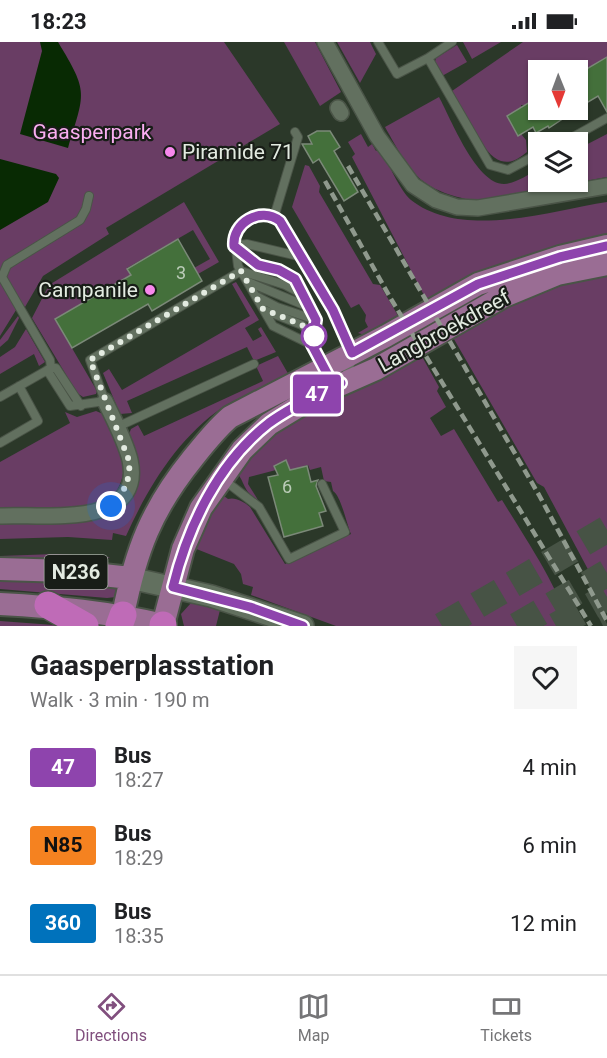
<!DOCTYPE html>
<meta charset="utf-8">
<style>
:root{--surface:#fff;--page:#f6f6f6;--text:#202124;--muted:#757577;--line:#e0e0e0;--accent:#814f7e}
body{margin:0;font-family:Roboto,sans-serif;background:var(--page);color:var(--text);height:100vh;display:flex;flex-direction:column;font-size:22px;white-space:nowrap}
*{box-sizing:border-box;margin:0}
p{font-size:20px;color:var(--muted)}
.icon{flex:none;width:33px;height:33px;fill:none;stroke:currentColor;stroke-width:2;stroke-linecap:round;stroke-linejoin:round}
.map{position:relative;height:584px;overflow:hidden}
.panel{display:flex;flex-direction:column;background:var(--surface);flex:1}
.panel>*{flex:none}
.badge{padding:0 12px;border-radius:4px;font-size:21px;line-height:39px}
.needle{width:39px;rotate:179deg}
.tools{position:absolute;left:528px;top:18px;display:grid;gap:12px}
.tools a{display:grid;place-items:center;width:60px;height:60px;border-radius:0px;background:var(--surface);box-shadow:0 2px 4px #0004;font-size:30px}
.you{position:absolute;width:30px;height:30px;margin:-15px;border:4px solid #fff;border-radius:50%;background:#1a73e8;box-shadow:0 0 0 9px #1a73e833}
.map>.badge{position:absolute;translate:-50% -50%;box-shadow:0 0 0 3px #fff}
.round{display:grid;place-items:center;flex:none;width:63px;height:63px;border-radius:0px;background:var(--page)}
.headline{display:flex;align-items:center;justify-content:space-between;height:102px;padding:0 30px}
h1{font-size:28px;font-weight:700;line-height:45px}
ul{padding:0;list-style:none}
li{display:flex;align-items:center;gap:18px;height:78px;padding:0 30px}
li div{flex:1}
li b{display:block;font-size:22px}
li em{font-style:normal}
li .badge{min-width:66px;font-weight:700;text-align:center}
.status{display:flex;justify-content:space-between;align-items:center;height:42px;padding:0 30px;background:var(--surface);direction:ltr}
.status svg{height:16px;fill:currentColor}
.tab-bar{display:flex;justify-content:space-around;align-items:center;height:84px;border-top:2px solid var(--line);background:var(--surface);font-size:16px;color:var(--muted)}
.tab-bar a{display:grid;justify-items:center;gap:3px}
.tab-bar .active{color:var(--accent)}
.map>svg:first-child{display:block}
.green{fill:#693d64}
.water{fill:#082a03}
.building{fill:#44703b;stroke:#7b8978;stroke-width:1.5}
.lines{fill:none;stroke-linecap:round;stroke-linejoin:round}
.highway-tunnel{stroke:#475345;stroke-width:27;stroke-dasharray:27 14;stroke-linecap:butt}
.lane-casing{stroke:#4a5447;stroke-width:10}
.street-casing{stroke:#4a5447;stroke-width:18}
.secondary-casing{stroke:#4a5447;stroke-width:24}
.primary-casing{stroke:#4a5447;stroke-width:26}
.highway-casing{stroke:#4a5447;stroke-width:30}
.lane{stroke:#62705f;stroke-width:8}
.street{stroke:#62705f;stroke-width:15}
.secondary{stroke:#62705f;stroke-width:21}
.primary{stroke:#9a6d94;stroke-width:22}
.highway{stroke:#bf6bb7;stroke-width:27}
.rail{stroke:#8f998d;stroke-width:4.5;stroke-dasharray:9 4.5;stroke-linecap:butt}
.line-casing{stroke:#fff;stroke-width:14}
.line{stroke:#8e44ad;stroke-width:9}
.walk{stroke:#e3ebe1;stroke-width:6;stroke-dasharray:0 10.8}
.poi-dot{fill:#f788ec;stroke:#181d17;stroke-width:2}
.stop-dot{fill:#fff;stroke:#8e44ad;stroke-width:3}
.labels{text-anchor:middle;stroke-width:4.5;stroke-linejoin:round;paint-order:stroke}
.number-label{font-size:18px;fill:#bbccb8}
.shield{fill:#181d17;stroke:#a6ada4;stroke-width:1.5}
.shield-label{font-size:20px;font-weight:bold;fill:#e3ebe1}
.park-label{font-size:21px;fill:#faaef1;stroke:#181d17}
.poi-label{font-size:21px;fill:#e3ebe1;stroke:#181d17;text-anchor:start}
.street-label{font-size:21px;fill:#e3ebe1;stroke:#181d17}
</style>
<div class="status"><b>18:23</b><svg viewBox="0 0 49 12"><path d="M0 12V9h3v3zM5 12V6h3v6zM10 12V3h3v9zM15 12V0h3v12zM26 1h20v11H26zM47 4h2v5h-2z"/></svg></div>
<div class="map">
<svg width="607" height="584" viewBox="0 0 607 584">
<rect width="100%" height="100%" fill="#2b3829"/>
<!-- green -->
<path class="green" d="M0 0H224L280 82 106 186 109 192 43 234 25 265 21 260 0 294Z
M284 0H315L341 50 320 64Z
M337 0H370L376 12 360 41Z
M463 0H501L472 17Z
M523 0H607V18L578 34V28H538V58L531 63H521L522 75 513 82 526 98 527 110C519 116 512 122 501 119 483 114 461 66 452 49Z
M457 3 467 20 442 34 434 23 436 16Z
M439 55C451 77 476 142 504 142 516 141 528 133 538 127V140H578V107L607 92V135L476 159C419 148 412 133 385 85Z
M361 92 368 105 372 102 376 109 380 107C388 120 400 149 411 158 462 198 549 169 607 160V199L428 261 352 115 355 112 348 100Z
M305 123 309 124 320 144 319 150 373 242 380 243 400 277 365 293 358 291 368 285 365 279 366 273 359 262 351 266 292 165Z
M184 160 219 220 198 232 194 226 210 217 193 188 127 226 131 233 55 277 97 349 96 352 83 355 77 351 32 276 49 243Z
M607 229V563L544 445 537 441 451 292 534 249Z
M236 240 259 278 245 286 253 299 262 294 258 287 261 285 276 310 254 319 247 305 127 359 132 371 120 372 103 331 109 327 122 348 250 274 232 242Z
M18 274 19 276 8 298 0 305V298Z
M26 287 45 320 39 324 34 312 0 332V315L15 305Z
M420 311 439 345 437 349 446 365 430 376 441 394 454 387 498 460 502 458C520 488 563 551 568 584H336L251 553 253 545 243 542 241 532 234 522 194 506 220 451 228 457C235 455 243 459 250 465L285 522 351 492C346 480 341 454 333 449L331 440 324 439 321 425 310 428 308 423 304 424 305 429 292 432 286 418 274 424 276 428 249 435 248 442 258 458C243 450 245 440 237 431L267 397 285 385Z
M278 314 290 335C269 346 242 352 223 365 178 396 148 445 126 494L113 491 112 498 68 495 0 497V482L86 480 114 471 123 463 137 434 136 414 129 392 131 387 138 383 144 394 263 339 256 324Z
M96 369 103 372C110 387 119 403 123 419 126 435 117 456 101 462 80 471 26 465 0 467V420L70 381 65 370 77 375Z
M55 512 110 515 96 521 0 523V514Z
M46 537 119 544 116 555 107 556 0 547V539Z
M191 561 220 568 216 584H184L181 572Z
M0 579 67 584H0Z"/>
<!-- water -->
<path class="water" d="M40 0H58C89 51 85 50 68 106L20 92 42 9Z
M0 117 56 132 59 136 48 160 0 188Z"/>
<!-- building -->
<path class="building" d="M607 15V70L598 54 578 66V32Z
M538 55V68H576L549 86 548 84 536 91 533 85 518 94 507 74Z
M317 89H330L340 105 334 109 358 150 344 159 319 117 313 121 302 102H312L308 94Z
M178 197 202 239 152 269 148 262 72 306 55 277 131 233 127 227Z
M286 418 290 428 307 424 311 440 318 438 316 444 326 469 319 471 323 484 284 495 268 435 278 433 274 424Z"/>
<g class="lines">
<!-- highway-tunnel -->
<path class="highway-tunnel" d="M442 584 607 487
M517 584 607 531
M556 584 607 555
M603 584 607 582"/>
<!-- lane casing -->
<g class="lane-casing">
<path id="lane" d="M378 0 397 32 428 16 490 123 508 128 538 112
M428 16 452 0
M564 100 607 76
M274 175 298 95 295 90
M234 204 258 223 279 228 295 237 316 278 312 303 323 324
M234 204 247 202 302 215
M241 229 285 243 304 253
M248 240 311 266
M256 254 277 265 316 278
M264 268 302 283 314 295
M312 303 273 284 238 224 234 191C245 176 264 166 280 179L333 268 352 311V318L345 335
M51 326 50 318 2 235 7 223 80 178 86 167 89 154
M47 328 70 364 105 359 90 318 241 229
M0 355 51 326H56L81 364
M117 385 254 322
M0 401 38 379 19 344
M224 438 259 465 289 517 345 490 322 442"/>
</g>
<!-- street casing -->
<g class="street-casing">
<path id="street" d="M325 0 377 94 413 143 436 158 457 165 478 166 607 144
M338 66 341 71
M0 474C39 471 145 489 130 418 125 398 114 378 105 359"/>
</g>
<!-- secondary casing -->
<g class="secondary-casing">
<path id="secondary" d="M130 536 211 554 303 584"/>
</g>
<!-- primary casing -->
<g class="primary-casing">
<path id="primary" d="M0 527 67 529 130 536
M0 562C57 565 107 570 163 583L183 507 201 466 242 408 269 382 317 353 376 327 504 254 557 232 607 222
M123 573C136 508 151 468 193 416 205 401 216 387 230 375L386 294 478 242 560 215 607 204"/>
</g>
<!-- highway casing -->
<g class="highway-casing">
<path id="highway" d="M48 563 85 584
M119 584 123 573
M163 584V583"/>
</g>
<!-- lane -->
<use href="#lane" class="lane"/>
<!-- street -->
<use href="#street" class="street"/>
<!-- secondary -->
<use href="#secondary" class="secondary"/>
<!-- primary -->
<use href="#primary" class="primary"/>
<!-- highway -->
<use href="#highway" class="highway"/>
<!-- rail -->
<path class="rail" d="M348 124 539 453 607 579
M325 139 391 257 591 584"/>
</g>
<g class="lines">
<!-- line casing -->
<g class="line-casing">
<path id="line" d="M303 584 250 565 173 545C188 484 218 421 269 381 291 365 317 353 341 341L329 335 312 303 316 278 295 237 279 228 258 223 234 204C232 181 260 164 280 179L333 268 352 311 478 242 560 215 607 204"/>
</g>
<!-- line -->
<use href="#line" class="line"/>
<!-- walk -->
<path class="walk" d="M111 464 127 443 130 421 90 318 241 229 263 267 302 283 314 294"/>
</g>
<!-- markers -->
<g class="poi-dot">
<circle cx="170" cy="110" r="6"/>
<circle cx="150" cy="248" r="6"/>
</g>
<circle class="stop-dot" cx="314" cy="294" r="12"/>
<g class="labels">
<!-- number labels -->
<g class="number-label">
<text x="181" y="237">3</text>
<text x="287" y="451">6</text>
</g>
<!-- shield labels -->
<rect class="shield" x="44.5" y="513" width="63" height="34" rx="4.5"/>
<g class="shield-label">
<text x="76" y="537">N236</text>
</g>
<!-- park labels -->
<g class="park-label">
<text x="92" y="97">Gaasperpark</text>
</g>
<!-- poi labels -->
<g class="poi-label">
<text x="182" y="117">Piramide 71</text>
<text x="138" y="255" text-anchor="end">Campanile</text>
</g>
<!-- street labels -->
<g class="street-label">
<text transform="translate(444 289) rotate(-29)" y="7">Langbroekdreef</text>
</g>
</g>
</svg>
<div class="tools">
<a><svg class="needle" viewBox="-14 -14 28 28"><path d="M0-13l5 13h-10z" fill="#e53935"/><path d="M0 13l5-13h-10z" fill="#757577"/></svg></a>
<a><svg class="icon" aria-label="layers" viewBox="0 0 24 24"><path d="M12 4l9 5-9 5-9-5zM3 14l9 5 9-5"/></svg></a>
</div>
<div class="you" style="left:111px;top:464px"></div>
<b class="badge" style="left:317px;top:352px;background:#8e44ad;color:#fff">47</b>
</div>
<section class="panel">
<div class="headline"><div><h1>Gaasperplasstation</h1><p>Walk · 3 min · 190 m</p></div><a class="round"><svg class="icon" aria-label="heart" viewBox="0 0 24 24"><path d="M12 20l-8-8c-3-5 5-10 8-4 3-6 11-1 8 4z"/></svg></a></div>
<ul>
<li><span class="badge" style="background:#8e44ad;color:#fff">47</span><div><b>Bus</b><p>18:27</p></div><em>4 min</em></li>
<li><span class="badge" style="background:#f58220;color:#111">N85</span><div><b>Bus</b><p>18:29</p></div><em>6 min</em></li>
<li><span class="badge" style="background:#0072bc;color:#fff">360</span><div><b>Bus</b><p>18:35</p></div><em>12 min</em></li>
</ul>
</section>
<nav class="tab-bar">
<a class="active"><svg class="icon" aria-label="directions" viewBox="0 0 24 24"><path d="M12 3l9 9-9 9-9-9zM9 14v-3h6M13 9l2 2-2 2"/></svg>Directions</a>
<a><svg class="icon" aria-label="map" viewBox="0 0 24 24"><path d="M3 6l6-2 6 2 6-2v14l-6 2-6-2-6 2zM9 4v14M15 6v14"/></svg>Map</a>
<a><svg class="icon" aria-label="tickets" viewBox="0 0 24 24"><path d="M3 7h18v10H3zM15 7v10"/></svg>Tickets</a>
</nav>
